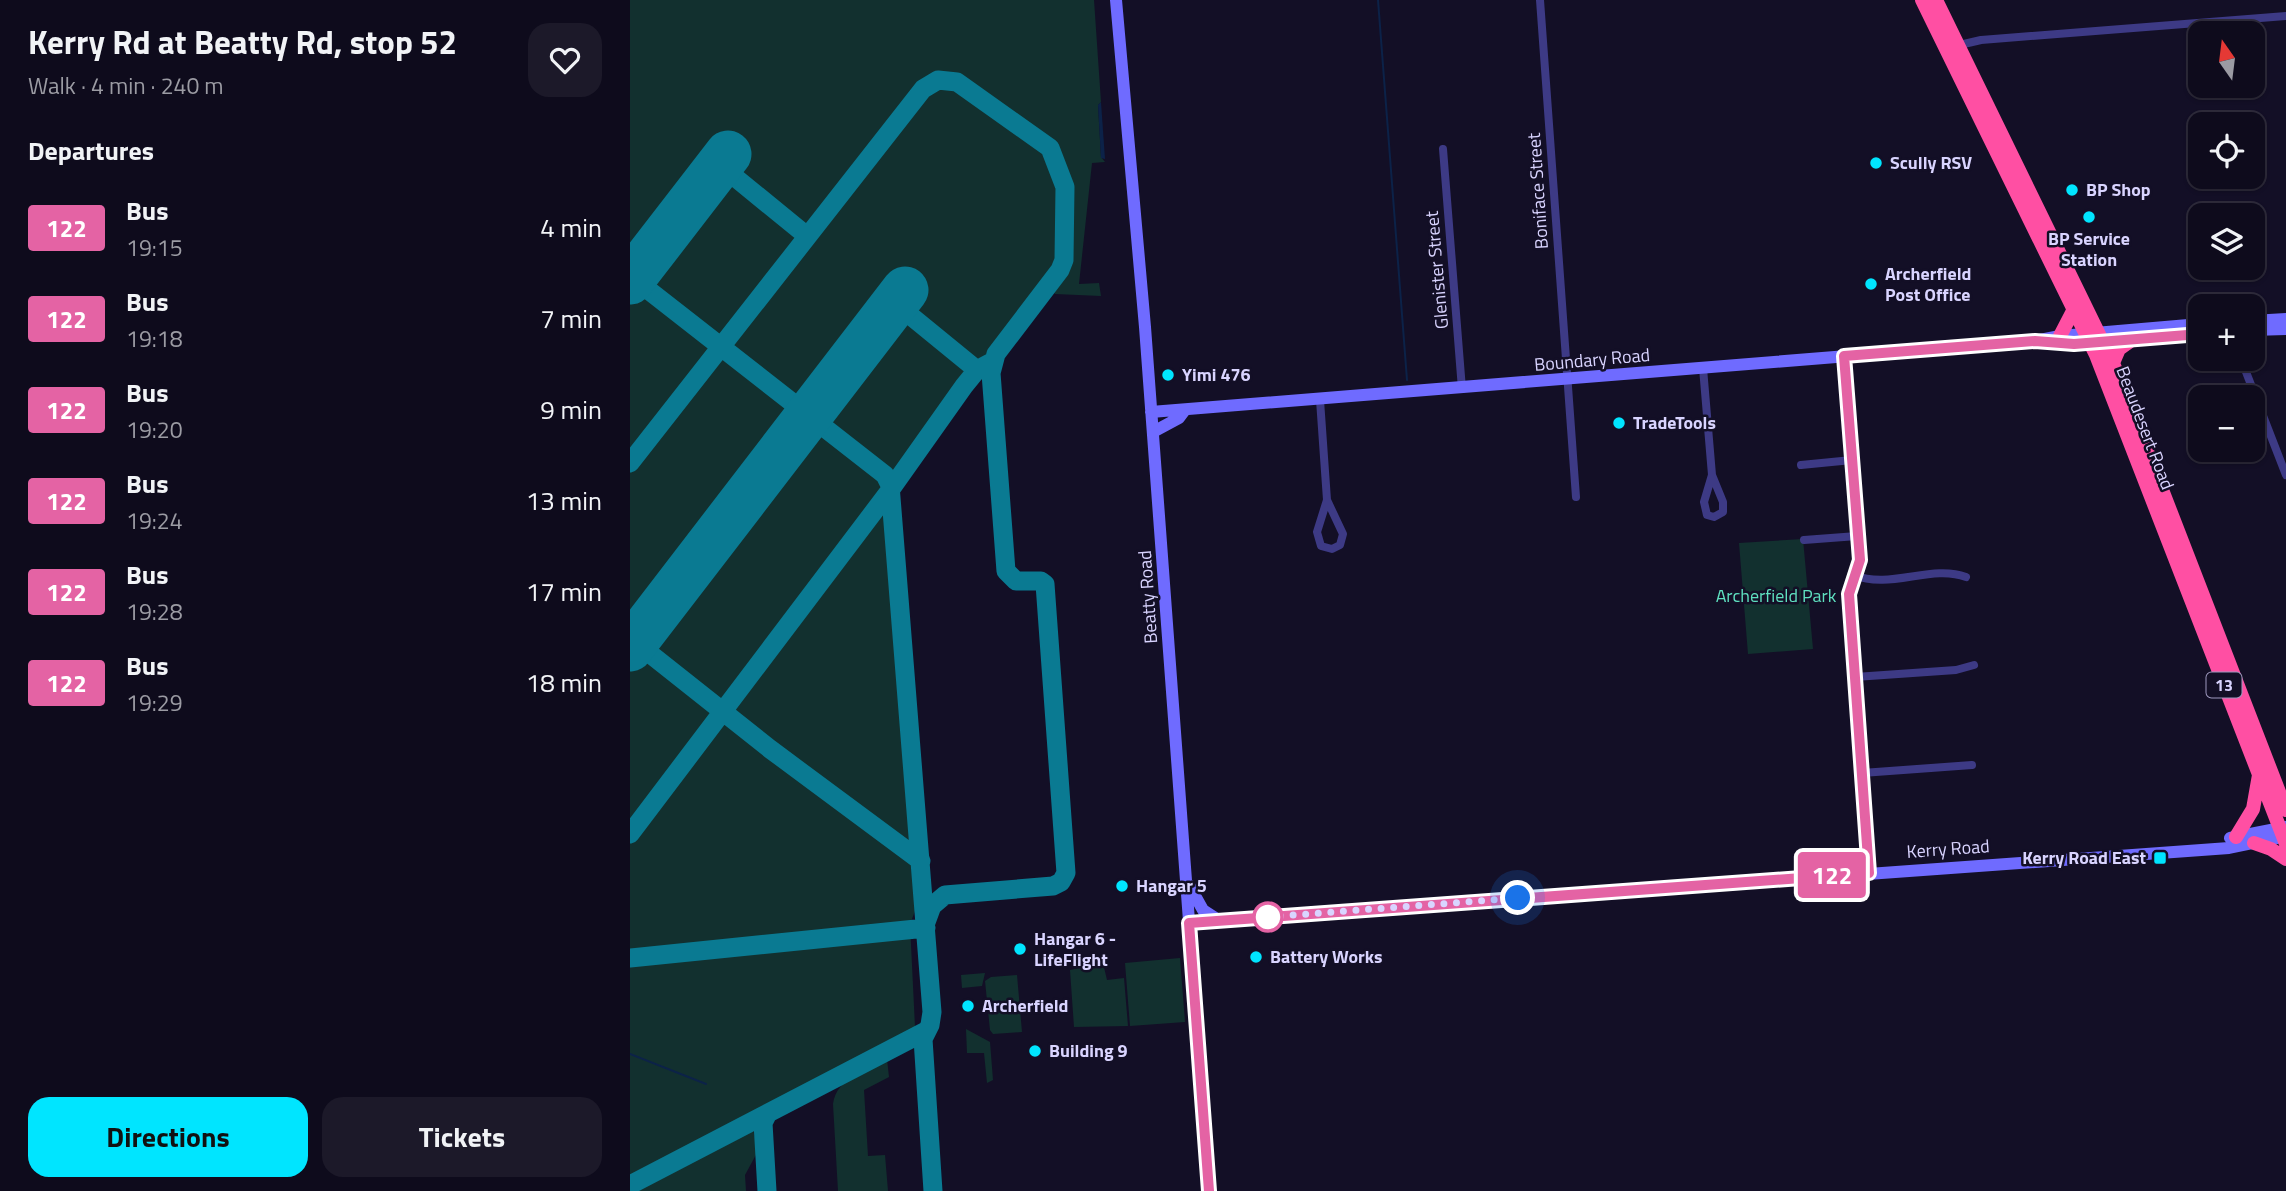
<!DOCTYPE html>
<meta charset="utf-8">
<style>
:root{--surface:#0e0b1c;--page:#1c1929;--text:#f1f3f6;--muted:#9b9ba3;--line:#2e2b3b;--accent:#00e5ff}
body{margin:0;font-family:"Titillium Web",sans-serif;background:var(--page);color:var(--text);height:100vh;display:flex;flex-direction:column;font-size:26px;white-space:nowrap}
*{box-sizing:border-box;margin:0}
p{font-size:23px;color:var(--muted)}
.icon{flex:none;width:38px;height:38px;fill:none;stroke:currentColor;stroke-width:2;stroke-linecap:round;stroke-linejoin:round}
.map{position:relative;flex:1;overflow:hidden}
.sheet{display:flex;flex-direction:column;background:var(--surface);width:630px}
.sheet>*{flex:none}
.badge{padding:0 14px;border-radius:5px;font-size:24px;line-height:46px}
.needle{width:46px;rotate:346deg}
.controls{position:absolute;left:1558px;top:21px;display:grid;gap:14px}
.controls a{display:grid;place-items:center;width:77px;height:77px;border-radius:14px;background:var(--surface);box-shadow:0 2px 5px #0004,0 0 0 2px var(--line);font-size:35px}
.you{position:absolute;width:35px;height:35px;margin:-18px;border:5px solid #fff;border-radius:50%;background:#1a73e8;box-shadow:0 0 0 10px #1a73e833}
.map>.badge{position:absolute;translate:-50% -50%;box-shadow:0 0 0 4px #fff}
h2{padding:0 28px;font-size:26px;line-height:63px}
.round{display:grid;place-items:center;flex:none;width:74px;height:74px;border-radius:21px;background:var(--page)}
.summary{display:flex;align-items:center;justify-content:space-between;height:119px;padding:0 28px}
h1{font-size:33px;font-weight:700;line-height:52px}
.action{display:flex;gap:14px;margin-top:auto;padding:14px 28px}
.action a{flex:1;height:80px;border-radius:21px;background:var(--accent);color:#111;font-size:28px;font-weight:700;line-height:80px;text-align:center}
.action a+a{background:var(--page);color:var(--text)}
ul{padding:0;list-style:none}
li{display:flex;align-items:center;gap:21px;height:91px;padding:0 28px}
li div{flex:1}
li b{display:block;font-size:26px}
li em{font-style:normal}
li .badge{min-width:77px;font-weight:700;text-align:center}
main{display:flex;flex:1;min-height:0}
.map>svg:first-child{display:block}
.green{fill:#12302f}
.water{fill:#0c2248}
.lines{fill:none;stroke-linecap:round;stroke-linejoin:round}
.stream{stroke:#0c2248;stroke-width:2}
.taxiway{stroke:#0a7a92;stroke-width:19}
.runway{stroke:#0a7a92;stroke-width:47}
.street{stroke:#3d3a85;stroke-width:8}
.secondary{stroke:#6f6bff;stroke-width:12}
.highway{stroke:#ff4fa3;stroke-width:14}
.line-casing{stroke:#fff;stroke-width:16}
.line{stroke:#e463a4;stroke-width:10}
.walk{stroke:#d9d4ff;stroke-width:7;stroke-dasharray:0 12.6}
.poi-dot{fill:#00e5ff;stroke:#130f26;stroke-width:2.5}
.stop-dot{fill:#fff;stroke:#e463a4;stroke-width:3.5}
.labels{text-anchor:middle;stroke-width:5;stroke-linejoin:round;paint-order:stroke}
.shield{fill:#130f26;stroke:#9e99be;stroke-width:2}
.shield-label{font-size:16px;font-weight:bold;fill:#d9d4ff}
.poi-label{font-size:18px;font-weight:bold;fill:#d9d4ff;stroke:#130f26;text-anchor:start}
.street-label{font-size:18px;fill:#d9d4ff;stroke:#130f26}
.park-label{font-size:18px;fill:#5fe0c0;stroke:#130f26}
</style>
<main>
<section class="sheet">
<div class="summary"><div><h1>Kerry Rd at Beatty Rd, stop 52</h1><p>Walk · 4 min · 240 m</p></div><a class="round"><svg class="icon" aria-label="heart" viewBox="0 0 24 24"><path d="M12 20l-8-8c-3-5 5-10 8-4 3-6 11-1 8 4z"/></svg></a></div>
<h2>Departures</h2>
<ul>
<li><span class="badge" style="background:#e463a4;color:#fff">122</span><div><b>Bus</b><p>19:15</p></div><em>4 min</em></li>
<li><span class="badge" style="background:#e463a4;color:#fff">122</span><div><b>Bus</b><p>19:18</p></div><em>7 min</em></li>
<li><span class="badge" style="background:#e463a4;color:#fff">122</span><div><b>Bus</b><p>19:20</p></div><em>9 min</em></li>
<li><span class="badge" style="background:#e463a4;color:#fff">122</span><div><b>Bus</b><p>19:24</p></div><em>13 min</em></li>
<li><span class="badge" style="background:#e463a4;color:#fff">122</span><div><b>Bus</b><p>19:28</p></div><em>17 min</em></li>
<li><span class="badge" style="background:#e463a4;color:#fff">122</span><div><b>Bus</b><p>19:29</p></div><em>18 min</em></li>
</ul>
<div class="action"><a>Directions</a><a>Tickets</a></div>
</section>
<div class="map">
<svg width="1656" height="1191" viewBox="0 0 1656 1191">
<rect width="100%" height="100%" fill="#130f26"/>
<!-- green -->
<path class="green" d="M0 0H464L471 102 468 105 471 157 475 162 462 163 449 284 469 283 471 296 425 294 421 288 430 273 422 271 257 485 287 906 280 924 285 1027 282 1031 0 1176Z
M1173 539 1183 649 1118 654 1109 543Z
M550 958 555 1022 500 1026 495 963Z
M473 963 477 980 494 978 498 1026 444 1027 440 970Z
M355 973 352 986 332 988 331 975Z
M387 975 392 1032 363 1034 360 1030 355 981 361 977Z
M336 1029 360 1042 363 1080 357 1083 354 1053H337Z
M257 1059 259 1077 234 1090 238 1156 255 1155 258 1191H208L203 1104C207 1077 236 1070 257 1059Z
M123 1129 128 1151 115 1175 116 1191H1Z"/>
<!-- water -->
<path class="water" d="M471 102 475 159 471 158 468 105Z"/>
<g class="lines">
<!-- stream -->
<path class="stream" d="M748 0 777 380
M0 1054 76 1084"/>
<!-- taxiway -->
<path class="taxiway" d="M90 165 177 236
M3 278 255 475 260 485 302 1012 300 1025 293 1039 303 1191
M265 303 347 370
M0 463 293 89 308 80 327 82 420 148 435 187 434 260 430 270 366 354 361 373 376 571 386 581H411L415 584 436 873 431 882 423 886 315 895 302 906 295 925
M0 638 140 749 291 861
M0 834 261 489 334 386 347 370 362 362
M0 958 296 928
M0 1185 296 1031
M137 1191 133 1123 138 1113"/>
<!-- runway -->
<path class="runway" d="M0 281 98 154
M0 648 275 290"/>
<!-- street -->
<path class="street" d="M910 0 946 497
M1325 46 1351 40 1656 16
M813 149 832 389
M1215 357 1229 554 1218 594 1239 873
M1611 359 1656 475
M1073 368 1082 475 1074 502 1077 515 1084 517 1093 512V502L1082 475
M690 400 697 500 687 532 691 546 702 549 710 545 713 534 697 500
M1171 465 1222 460
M1174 540 1227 536
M1224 575C1260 590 1301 564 1336 577
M1225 677 1326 670 1344 665
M1232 773 1342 765"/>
<!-- secondary -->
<path class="secondary" d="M486 0 515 327 579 1191
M1622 321 1656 319
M1622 330 1656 329
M1423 344 1570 334
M521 412 1405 341 1430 336 1570 324
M523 432 549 418 555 410
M1600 838 1656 827
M559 885 573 910 590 921
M559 923 1599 848 1656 836"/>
<!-- highway -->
<path class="highway" d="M1292 0 1466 355 1656 844
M1306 0 1483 363 1656 810
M1430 336 1444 309
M1483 363 1489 349 1503 339
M1606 837 1623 809 1629 775
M1624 843 1641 849 1656 859"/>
</g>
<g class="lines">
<!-- line casing -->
<g class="line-casing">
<path id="line" d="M579 1191 559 923 1239 873 1219 594 1230 560 1214 356 1405 341 1444 344 1570 334"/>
</g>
<!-- line -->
<use href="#line" class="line"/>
<!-- walk -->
<path class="walk" d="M638 917 888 898"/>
</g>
<!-- markers -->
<g class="poi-dot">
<circle cx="1246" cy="163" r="7"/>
<circle cx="1442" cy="190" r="7"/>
<circle cx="1459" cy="217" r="7"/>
<circle cx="1241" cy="284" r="7"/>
<circle cx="538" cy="375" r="7"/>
<circle cx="989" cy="423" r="7"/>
<rect x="1523" y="851" width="14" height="14" rx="3.5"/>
<circle cx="492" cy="886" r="7"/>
<circle cx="390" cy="949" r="7"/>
<circle cx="626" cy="957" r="7"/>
<circle cx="338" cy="1006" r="7"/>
<circle cx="405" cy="1051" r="7"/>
</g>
<circle class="stop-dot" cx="638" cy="917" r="14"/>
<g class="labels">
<!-- shield labels -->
<rect class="shield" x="1576.5" y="672.5" width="35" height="25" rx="5"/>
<g class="shield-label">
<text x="1594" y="691">13</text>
</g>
<!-- poi labels -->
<g class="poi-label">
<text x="1260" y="169">Scully RSV</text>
<text x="1456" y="196">BP Shop</text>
<text x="1459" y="245" text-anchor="middle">BP Service<tspan x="1459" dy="21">Station</tspan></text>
<text x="1255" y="280">Archerfield<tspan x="1255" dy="21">Post Office</tspan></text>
<text x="552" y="381">Yimi 476</text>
<text x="1003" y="429">TradeTools</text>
<text x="1516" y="864" text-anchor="end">Kerry Road East</text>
<text x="506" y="892">Hangar 5</text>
<text x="404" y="945">Hangar 6 -<tspan x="404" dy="21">LifeFlight</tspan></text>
<text x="640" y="963">Battery Works</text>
<text x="352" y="1012">Archerfield</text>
<text x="419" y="1057">Building 9</text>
</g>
<!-- street labels -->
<g class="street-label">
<text transform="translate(908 191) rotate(-94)" y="6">Boniface Street</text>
<text transform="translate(807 270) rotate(-95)" y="6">Glenister Street</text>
<text transform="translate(962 360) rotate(-5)" y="6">Boundary Road</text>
<text transform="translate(1515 428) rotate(69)" y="6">Beaudesert Road</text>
<text transform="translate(518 597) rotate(-94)" y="6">Beatty Road</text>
<text transform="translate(1318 849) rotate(-4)" y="6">Kerry Road</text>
</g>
<!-- park labels -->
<g class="park-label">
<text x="1146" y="602">Archerfield Park</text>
</g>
</g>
</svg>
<div class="controls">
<a><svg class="needle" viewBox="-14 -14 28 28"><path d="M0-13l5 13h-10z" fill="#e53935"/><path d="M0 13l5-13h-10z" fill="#9b9ba3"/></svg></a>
<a><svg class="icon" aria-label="locate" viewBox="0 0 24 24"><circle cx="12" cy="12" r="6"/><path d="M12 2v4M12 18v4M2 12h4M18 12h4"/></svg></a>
<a><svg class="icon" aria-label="layers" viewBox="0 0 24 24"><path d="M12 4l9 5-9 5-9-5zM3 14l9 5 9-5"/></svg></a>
<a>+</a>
<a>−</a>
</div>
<div class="you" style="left:888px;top:898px"></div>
<b class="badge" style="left:1202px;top:875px;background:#e463a4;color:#fff">122</b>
</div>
</main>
